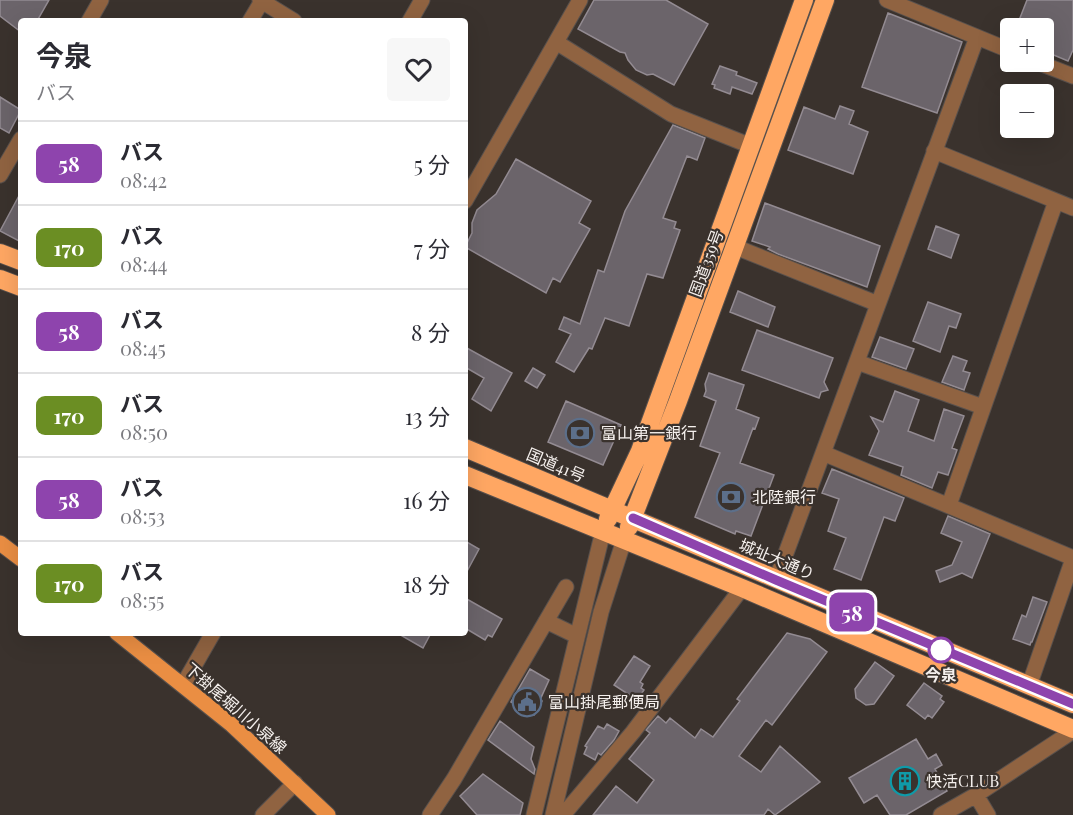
<!DOCTYPE html>
<html lang="ja">
<meta charset="utf-8">
<style>
:root{--surface:#fff;--page:#f7f7f7;--text:#2b2b33;--muted:#7c7c81;--line:#e1e1e2}
body{margin:0;font-family:"Playfair Display","Noto Sans JP",serif;background:var(--page);color:var(--text);height:100vh;display:flex;flex-direction:column;font-size:22px;white-space:nowrap}
*{box-sizing:border-box;margin:0}
p{font-size:20px;color:var(--muted)}
.icon{flex:none;width:33px;height:33px;fill:none;stroke:currentColor;stroke-width:2;stroke-linecap:round;stroke-linejoin:round}
.map{position:relative;flex:1;overflow:hidden}
.side{position:absolute;left:18px;top:18px;width:450px;height:618px;display:flex;flex-direction:column;background:var(--surface);border-radius:6px;box-shadow:0 6px 24px #0002}
.side>*{flex:none}
.badge{padding:0 12px;border-radius:9px;font-size:21px;line-height:39px}
.tools{position:absolute;left:1000px;top:18px;display:grid;gap:12px}
.tools a{display:grid;place-items:center;width:54px;height:54px;border-radius:6px;background:var(--surface);box-shadow:0 6px 24px #0002;font-size:30px}
.map>.badge{position:absolute;translate:-50% -50%;box-shadow:0 0 0 3px #fff}
.round{display:grid;place-items:center;flex:none;width:63px;height:63px;border-radius:6px;background:var(--page)}
.head{display:flex;align-items:center;justify-content:space-between;height:102px;padding:0 18px}
h1{font-size:28px;font-weight:700;line-height:45px}
ul{padding:0;list-style:none}
li{display:flex;align-items:center;gap:18px;height:84px;padding:0 18px;border-top:2px solid var(--line)}
li div{flex:1}
li b{display:block;font-size:22px}
li em{font-style:normal}
li .badge{min-width:66px;font-weight:700;text-align:center}
.map>svg:first-child{display:block}
.building{fill:#6b646a;stroke:#938b92;stroke-width:1.5}
.lines{fill:none;stroke-linecap:round;stroke-linejoin:round}
.minor-casing{stroke:#58504c;stroke-width:17}
.major-casing{stroke:#58504c;stroke-width:17}
.highway-casing{stroke:#58504c;stroke-width:20}
.minor{stroke:#906341;stroke-width:15}
.major{stroke:#ea8e43;stroke-width:15}
.highway{stroke:#ffa763;stroke-width:18}
.line-casing{stroke:#fff;stroke-width:14}
.line{stroke:#8e44ad;stroke-width:9}
.stop-dot{fill:#fff;stroke:#8e44ad;stroke-width:3}
.labels{text-anchor:middle;stroke-width:4.5;stroke-linejoin:round;paint-order:stroke}
.street-label{font-size:16px;fill:#f5f0ed;stroke:#3a322d}
.poi-label{font-size:16px;fill:#f5f0ed;stroke:#3a322d;text-anchor:start}
.stop-label{font-size:16px;font-weight:bold;fill:#f5f0ed;stroke:#3a322d}
</style>
<div class="map">
<svg width="1073" height="815" viewBox="0 0 1073 815">
<rect width="100%" height="100%" fill="#3a322d"/>
<!-- building -->
<path class="building" d="M0 0H49L37 21H21V32L0 16Z
M594 0H666L708 24 674 85 653 74 647 75 636 70 628 60 625 53 620 52 578 29Z
M1027 0H1073V50L1068 61 1044 51V28H1016Z
M888 13 962 42 937 113 862 87Z
M720 66 737 72 736 75 757 83 752 94 732 87 730 94 714 88 715 85 712 84Z
M0 97 21 110 9 133 0 128Z
M840 106 854 111 849 124 868 132 853 174 788 150 804 107 835 119Z
M673 125 705 138 697 160 687 156 663 218 676 222 674 228 680 230 663 278 647 274 629 326 605 318 592 349 589 348 574 372 556 362 571 334 559 329 564 317 580 324 598 270 604 272 625 211Z
M516 159 591 201 579 223 590 229 560 282 553 278 546 293 465 247 472 233V223L477 210 496 194Z
M21 192V242L0 231Z
M765 203 880 246 867 287 778 254 768 249 770 247 752 241Z
M936 226 959 235 951 258 928 249Z
M738 291 775 307 768 327 730 312Z
M928 302 961 314 956 328 949 326 940 352 913 341Z
M757 330 833 358 824 382 828 390 821 392 819 398 742 370Z
M880 337 914 349 906 369 872 357Z
M465 347 512 373 491 411 472 399 484 378 465 367Z
M953 356 967 361 963 371 970 373 964 390 942 382Z
M533 368 545 375 537 388 525 381Z
M709 373 744 385 736 409 759 418 755 429 753 428 740 463 774 475 751 536 736 531 735 534 695 517 720 453 700 446 716 401 704 396 706 391 705 384Z
M895 391 919 400 908 431 934 441 944 409 964 416 952 448 957 450 948 475 938 472 932 488 901 475 903 467 869 455 879 431 871 417 883 422Z
M566 401 621 425 603 465 548 442Z
M832 469 904 498 895 521 884 517 861 580 834 569 846 538 828 531 839 499 822 493Z
M948 516 990 534 972 578 962 573 940 582 936 571 952 565 962 542 941 533Z
M465 541 479 549 465 575Z
M1033 597 1047 602 1032 642H1031L1030 645 1013 639 1022 615 1026 617Z
M465 598 502 619 492 637 488 635 485 640 465 628Z
M397 633H431L423 648Z
M787 633 810 639 827 652 772 725 766 720 739 756 761 772 780 746 820 782 775 815 768 809 764 815H593L616 786 637 803 654 780 629 759 650 733 646 730 658 716 666 723 670 718 695 738 701 729 713 737 740 701 737 699Z
M634 656 650 666 640 682 643 684 641 688 644 690 637 700 614 685Z
M875 662 894 676 874 704 866 705 856 698 855 689Z
M530 669 549 680 540 700 542 701 534 715 511 702Z
M924 683 942 696 940 699 944 702 932 718 928 715 925 719 907 705Z
M500 721 534 747 531 759 535 769 534 774 488 740Z
M607 724 619 731 614 740 601 755 598 753 595 760 584 754 587 747 585 746 598 726 604 729Z
M916 739 928 759 936 754 942 765 935 769 947 791 906 815H890L877 795 864 803 849 778Z
M483 774 523 803 520 815H477L460 796Z"/>
<g class="lines">
<!-- minor casing -->
<g class="minor-casing">
<path id="minor" d="M260 0 294 21
M887 0 1011 51
M89 21 101 0
M250 21 262 1
M410 21 422 0
M556 42 671 114 751 146
M1037 62 1073 76
M934 151 1073 208
M0 175 21 139
M465 201 580 0
M733 246 878 304
M857 362 983 407
M823 453 1073 558
M949 505 1056 201
M776 580 977 37
M546 621 577 636
M183 685 213 633
M1029 686 1073 559
M976 795 988 815
M263 815 295 783
M430 815 454 779 566 587
M534 815 603 531
M553 815 601 612 624 540
M563 815 633 732 742 588
M941 815 976 795 1073 731"/>
</g>
<!-- major casing -->
<g class="major-casing">
<path id="major" d="M0 543 21 559
M117 633 232 725 328 815"/>
</g>
<!-- highway casing -->
<g class="highway-casing">
<path id="highway" d="M0 253 21 261
M0 279 21 287
M465 448 1073 704
M465 475 742 588 1073 729
M608 519 640 451 804 0
M629 527 678 401 825 0"/>
</g>
<!-- minor -->
<use href="#minor" class="minor"/>
<!-- major -->
<use href="#major" class="major"/>
<!-- highway -->
<use href="#highway" class="highway"/>
</g>
<g class="lines">
<!-- line casing -->
<g class="line-casing">
<path id="line" d="M633 518 776 580 1073 704"/>
</g>
<!-- line -->
<use href="#line" class="line"/>
</g>
<!-- icons -->
<defs>
<g id="bank-ring" transform="scale(1.5)"><circle r="9.5" fill="#3a322d" stroke="#5c6f8a" stroke-width="1.5"/><path d="M-6-4H6V4H-6ZM0-2.3a2.3 2.3 0 1 0 0 4.6a2.3 2.3 0 1 0 0-4.6Z" fill="#5c6f8a"/></g>
<g id="civic-ring" transform="scale(1.5)"><circle r="9.5" fill="#3a322d" stroke="#5c6f8a" stroke-width="1.5"/><path d="M-.6-6.5H3V-4.5H.6V-3L4-1V1h2V6H-6V1h2V-1L-.6-3ZM-1.2 2.5V6h2.4V2.5Z" fill="#5c6f8a"/></g>
<g id="building-ring" transform="scale(1.5)"><circle r="9.5" fill="#3a322d" stroke="#0f9aa8" stroke-width="1.5"/><path d="M-4-6H4V6H1V3H-1V6H-4ZM-2.5-4.3h1.7v1.8h-1.7ZM.8-4.3h1.7v1.8H.8ZM-2.5-1h1.7V.8h-1.7ZM.8-1h1.7V.8H.8Z" fill="#0f9aa8"/></g>
</defs>
<g fill-rule="evenodd">
<use href="#bank-ring" x="580" y="433"/>
<use href="#bank-ring" x="731" y="497"/>
<use href="#civic-ring" x="527" y="702"/>
<use href="#building-ring" x="905" y="781"/>
</g>
<!-- markers -->
<circle class="stop-dot" cx="941" cy="650" r="12"/>
<g class="labels">
<!-- street labels -->
<g class="street-label">
<text transform="translate(706 263) rotate(-70)" y="6">国道359号</text>
<text transform="translate(556 465) rotate(23)" y="6">国道41号</text>
<text transform="translate(777 559) rotate(23)" y="6">城址大通り</text>
<text transform="translate(236 708) rotate(41)" y="6">下掛尾堀川小泉線</text>
</g>
<!-- poi labels -->
<g class="poi-label">
<text x="601" y="439">富山第一銀行</text>
<text x="752" y="503">北陸銀行</text>
<text x="548" y="708">富山掛尾郵便局</text>
<text x="926" y="787">快活CLUB</text>
</g>
<!-- stop labels -->
<g class="stop-label">
<text x="941" y="681">今泉</text>
</g>
</g>
</svg>
<div class="tools">
<a>+</a>
<a>−</a>
</div>
<b class="badge" style="left:852px;top:612px;background:#8e44ad;color:#fff">58</b>
<section class="side">
<div class="head"><div><h1>今泉</h1><p>バス</p></div><a class="round"><svg class="icon" aria-label="heart" viewBox="0 0 24 24"><path d="M12 20l-8-8c-3-5 5-10 8-4 3-6 11-1 8 4z"/></svg></a></div>
<ul>
<li><span class="badge" style="background:#8e44ad;color:#fff">58</span><div><b>バス</b><p>08:42</p></div><em>5 分</em></li>
<li><span class="badge" style="background:#6b8e23;color:#fff">170</span><div><b>バス</b><p>08:44</p></div><em>7 分</em></li>
<li><span class="badge" style="background:#8e44ad;color:#fff">58</span><div><b>バス</b><p>08:45</p></div><em>8 分</em></li>
<li><span class="badge" style="background:#6b8e23;color:#fff">170</span><div><b>バス</b><p>08:50</p></div><em>13 分</em></li>
<li><span class="badge" style="background:#8e44ad;color:#fff">58</span><div><b>バス</b><p>08:53</p></div><em>16 分</em></li>
<li><span class="badge" style="background:#6b8e23;color:#fff">170</span><div><b>バス</b><p>08:55</p></div><em>18 分</em></li>
</ul>
</section>
</div>
